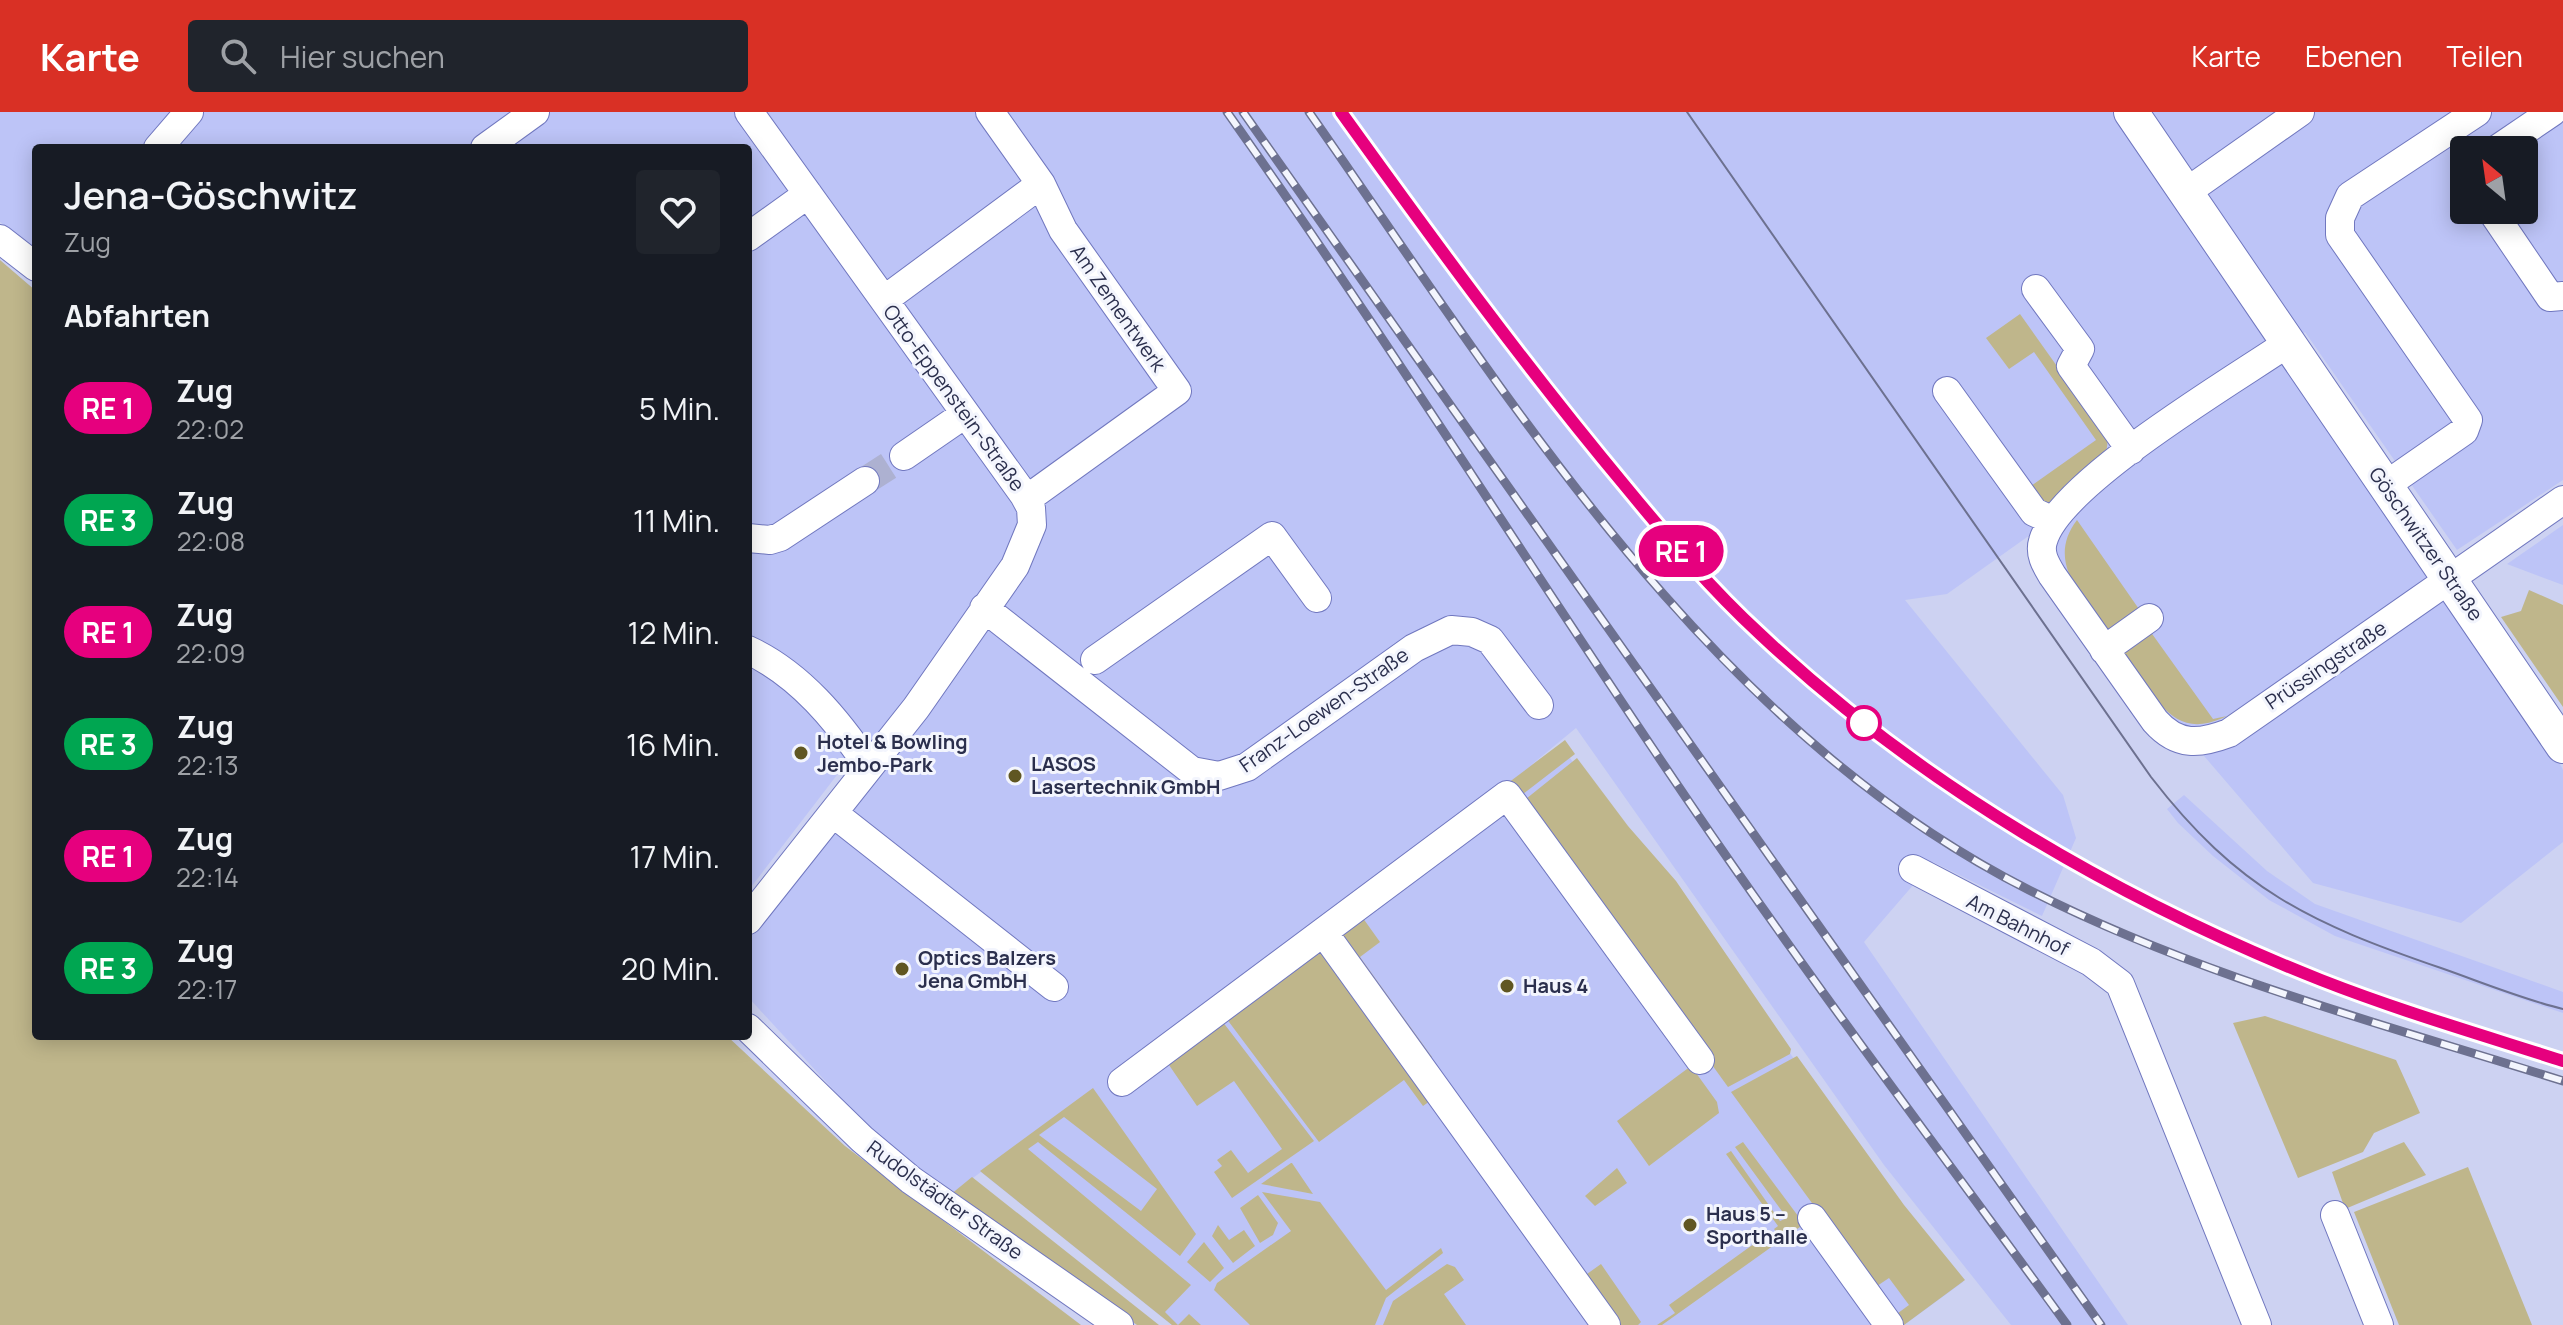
<!DOCTYPE html>
<html lang="de">
<meta charset="utf-8">
<style>
:root{--surface:#171b24;--page:#20242c;--text:#f1f3f6;--muted:#9ea1a6;--accent:#d93025}
body{margin:0;font-family:Manrope,sans-serif;background:var(--page);color:var(--text);height:100vh;display:flex;flex-direction:column;font-size:30px;white-space:nowrap}
*{box-sizing:border-box;margin:0}
p{font-size:26px;color:var(--muted)}
.icon{flex:none;width:44px;height:44px;fill:none;stroke:currentColor;stroke-width:2;stroke-linecap:round;stroke-linejoin:round}
.map{position:relative;flex:1;overflow:hidden}
.sheet{position:absolute;left:32px;top:32px;width:720px;height:896px;display:flex;flex-direction:column;background:var(--surface);border-radius:8px;box-shadow:0 4px 20px #0003}
.sheet>*{flex:none}
.badge{padding:0 16px;border-radius:26px;font-size:28px;line-height:52px}
.needle{width:52px;rotate:331deg}
.tools{position:absolute;left:2450px;top:24px;display:grid;gap:16px}
.tools a{display:grid;place-items:center;width:88px;height:88px;border-radius:8px;background:var(--surface);box-shadow:0 4px 20px #0003;font-size:40px}
.map>.badge{position:absolute;translate:-50% -50%;box-shadow:0 0 0 4px #fff}
h2{padding:0 32px;font-size:30px;line-height:72px}
.round{display:grid;place-items:center;flex:none;width:84px;height:84px;border-radius:8px;background:var(--page)}
.headline{display:flex;align-items:center;justify-content:space-between;height:136px;padding:0 32px}
h1{font-size:38px;font-weight:600;line-height:60px}
ul{padding:0;list-style:none}
li{display:flex;align-items:center;gap:24px;height:112px;padding:0 32px}
li div{flex:1}
li b{display:block;font-size:30px}
li em{font-style:normal}
li .badge{min-width:88px;font-weight:700;text-align:center}
header{display:flex;align-items:center;gap:48px;box-sizing:border-box;height:112px;padding:0 40px;background:var(--accent);color:#fff}
header strong{font-size:38px}
nav{display:flex;gap:44px;margin-inline-start:auto;font-size:28px}
.search{width:560px;height:72px;background:var(--page);display:flex;align-items:center;gap:20px;box-sizing:border-box;padding:0 28px;border-radius:8px;color:var(--muted);font-size:30px}
.map>svg:first-child{display:block}
.built{fill:#bdc4f7;fill-rule:evenodd}
.green{fill:#bfb68b;fill-rule:evenodd}
.lines{fill:none;stroke-linecap:round;stroke-linejoin:round}
.minor-tunnel{stroke:#adb1d1;stroke-width:28;stroke-dasharray:28 14;stroke-linecap:butt}
.minor-casing{stroke:#7077bf;stroke-width:30}
.major-casing{stroke:#7077bf;stroke-width:36}
.minor{stroke:#fff;stroke-width:28}
.major{stroke:#fff;stroke-width:34}
.tram{stroke:#6d7190;stroke-width:2}
.rail-casing{stroke:#6d7190;stroke-width:9}
.rail{stroke:#f3f5fd;stroke-width:6;stroke-dasharray:18;stroke-linecap:butt}
.line-casing{stroke:#fff;stroke-width:18}
.line{stroke:#e6007e;stroke-width:12}
.stop-dot{fill:#fff;stroke:#e6007e;stroke-width:4}
.poi-dot{fill:#605622;stroke:#f3f5fd;stroke-width:3}
.labels{text-anchor:middle;stroke-width:6;stroke-linejoin:round;paint-order:stroke}
.street-label{font-size:20px;fill:#2b2f4d;stroke:#f3f5fd}
.poi-label{font-size:20px;font-weight:bold;fill:#2b2f4d;stroke:#f3f5fd;text-anchor:start}
</style>
<header>
<strong>Karte</strong>
<div class="search"><svg class="icon" aria-label="search" viewBox="0 0 24 24"><circle cx="10" cy="10" r="6"/><path d="M15 15l6 6"/></svg>Hier suchen</div>
<nav><a>Karte</a><a>Ebenen</a><a>Teilen</a></nav>
</header>
<div class="map">
<svg width="2563" height="1213" viewBox="0 0 2563 1213">
<rect width="100%" height="100%" fill="#cdd2f2"/>
<!-- built -->
<path class="built" d="M0 0H2563V368L2457 438 2305 220 2282 241 2559 650 2563 658V730L2461 811 2313 771 2156 588 2074 473 2035 410 2030 423 1947 482 1905 488 2063 683 2076 726 2042 804 1933 750 1864 830 2128 1213H2011L1884 1053 1576 616 1530 654 1560 633 1717 839 1892 1084 1963 1170 1904 1213H1172L981 1060 950 1083 864 1011 748 885V819L848 693 863 629 748 779V36H36V141L0 110ZM2464 38H2524V98H2464Z
M2563 413V473L2507 452Z
M2184 683 2267 759 2315 792 2563 880V901L2335 824 2269 788 2213 744 2178 711 2167 697Z"/>
<!-- green -->
<path class="green" d="M0 148 36 179V924H727L845 1034 1081 1213H0Z
M2020 202 2108 326 2106 343 2051 395 2038 391 2028 376 2096 328 2034 240 2009 257 1986 226Z
M2077 408 2141 500 2108 520C2083 485 2045 450 2077 408Z
M2529 478 2563 493V595L2501 505 2521 499Z
M2150 519 2213 607 2227 604 2255 587C2180 640 2166 602 2123 540Z
M1565 628 1575 642 1519 685 1508 671Z
M1577 646 1628 714 1676 769 1791 937 1790 942 1728 975 1522 690Z
M1360 802 1380 830 1360 845 1432 945 1424 950 1339 819Z
M1320 837 1437 984 1423 994 1404 968 1319 1030 1223 902Z
M2265 904 2396 948 2420 1001 2374 1021 2363 1040 2298 1066 2233 911Z
M1219 905 1314 1029 1232 1086 1214 1060 1222 1054 1217 1048 1231 1038 1248 1061 1282 1037 1234 969 1197 994 1169 953 1170 947Z
M1797 944 1904 1093 1965 1168 1904 1213 1894 1204 1909 1193 1889 1166 1874 1176 1731 980Z
M1691 954 1717 990 1719 1001 1649 1054 1617 1009Z
M1093 976 1196 1122 1180 1144 1038 1030 1028 1037 1191 1173 1165 1200 1178 1213 1189 1202 1201 1213H1172L980 1059ZM1064 1005 1157 1077 1141 1099 1039 1023Z
M1743 1030 1804 1112 1782 1128 1774 1117 1778 1114 1726 1042 1731 1039 1780 1109 1787 1106 1735 1035Z
M2404 1030 2426 1063 2345 1097 2332 1060Z
M1291 1051H1292L1313 1082 1261 1072Z
M2468 1055 2532 1213H2399L2354 1100Z
M1617 1056 1627 1071 1595 1094 1585 1084Z
M972 1065 1159 1213H1137L950 1083Z
M1262 1080 1320 1090 1386 1178 1441 1136 1443 1141 1386 1186 1375 1213H1250L1214 1178 1217 1171 1291 1119Z
M1258 1083 1278 1111 1273 1123 1260 1131 1240 1096Z
M1218 1113 1229 1128 1244 1118 1255 1134 1233 1151 1212 1124Z
M1769 1121 1777 1131 1662 1213H1657L1675 1201 1669 1193Z
M1204 1130 1224 1156 1210 1170 1187 1150Z
M1447 1152 1455 1155 1464 1168 1444 1182 1466 1213H1383L1393 1189Z
M1601 1152 1641 1210 1638 1213H1613L1580 1167Z"/>
<g class="lines">
<!-- minor-tunnel -->
<path class="minor-tunnel" d="M865 369 904 344"/>
<!-- minor casing -->
<g class="minor-casing">
<path id="minor" d="M990 0 1041 72 1063 118 1177 279 1027 387
M158 36 189 0
M485 36 535 0
M2496 38 2552 0
M2185 81 2300 0
M2491 98 2550 185 2563 184
M748 125 808 82
M0 127 36 155
M2036 177 2080 237 2071 254 2131 338
M884 188 1041 72
M2288 231C2234 268 2059 371 2043 429 2039 442 2046 453 2052 463L2155 609C2178 635 2200 632 2229 621L2563 388
M1947 279 2034 400 2053 409
M904 344 965 302
M2386 373 2464 319 2468 308 2340 123V106L2350 84 2477 0
M748 426 770 428 780 425 865 369
M984 496 1192 659 1219 664 1247 655 1414 536 1451 518 1472 520 1490 528 1539 593
M748 538C800 562 838 609 869 655
M2104 538 2149 506
M1095 548 1272 424 1317 486
M833 701 1054 875
M1913 757 2091 850 2120 872 2257 1213
M748 808 916 596 1015 454 1032 413 1031 396 1024 383 749 0
M1324 821 1606 1213
M748 916 862 1027 911 1068 1119 1213
M1122 970 1507 683 1700 948
M2335 1103 2379 1213
M1812 1106 1889 1213"/>
</g>
<!-- major casing -->
<g class="major-casing">
<path id="major" d="M2131 0 2563 634"/>
</g>
<!-- minor -->
<use href="#minor" class="minor"/>
<!-- major -->
<use href="#major" class="major"/>
<!-- tram -->
<path class="tram" d="M1687 0 2151 665C2238 778 2310 811 2441 856 2481 870 2522 887 2563 897"/>
<!-- rail casing -->
<g class="rail-casing">
<path id="rail" d="M1227 0C1387 226 1533 461 1689 690 1810 868 1940 1039 2067 1213
M1243 0 2101 1213
M1309 0C1509 286 1706 614 2029 778 2198 864 2383 912 2563 969
M1341 0C1432 125 1521 250 1621 369 1665 422 1710 475 1760 522 1919 672 2119 788 2321 868 2400 899 2482 923 2563 949"/>
</g>
<!-- rail -->
<use href="#rail" class="rail"/>
</g>
<g class="lines">
<!-- line casing -->
<g class="line-casing">
<path id="line" d="M1341 0C1433 128 1525 254 1626 375 1668 426 1711 477 1760 522 1919 672 2118 788 2321 868 2400 899 2482 923 2563 949"/>
</g>
<!-- line -->
<use href="#line" class="line"/>
</g>
<!-- markers -->
<circle class="stop-dot" cx="1864" cy="611" r="16"/>
<g class="poi-dot">
<circle cx="801" cy="641" r="8"/>
<circle cx="1015" cy="664" r="8"/>
<circle cx="902" cy="857" r="8"/>
<circle cx="1507" cy="874" r="8"/>
<circle cx="1690" cy="1113" r="8"/>
</g>
<g class="labels">
<!-- street labels -->
<g class="street-label">
<text transform="translate(1118 196) rotate(55)" y="7">Am Zementwerk</text>
<text transform="translate(954 286) rotate(54)" y="7">Otto-Eppenstein-Straße</text>
<text transform="translate(2426 432) rotate(55)" y="7">Göschwitzer Straße</text>
<text transform="translate(2326 553) rotate(-34)" y="7">Prüssingstraße</text>
<text transform="translate(1324 598) rotate(-35)" y="7">Franz-Loewen-Straße</text>
<text transform="translate(2018 813) rotate(27)" y="7">Am Bahnhof</text>
<text transform="translate(945 1088) rotate(36)" y="7">Rudolstädter Straße</text>
</g>
<!-- poi labels -->
<g class="poi-label">
<text x="817" y="637">Hotel &amp; Bowling<tspan x="817" dy="23">Jembo-Park</tspan></text>
<text x="1031" y="659">LASOS<tspan x="1031" dy="23">Lasertechnik GmbH</tspan></text>
<text x="918" y="853">Optics Balzers<tspan x="918" dy="23">Jena GmbH</tspan></text>
<text x="1523" y="881">Haus 4</text>
<text x="1706" y="1109">Haus 5 –<tspan x="1706" dy="23">Sporthalle</tspan></text>
</g>
</g>
</svg>
<div class="tools">
<a><svg class="needle" viewBox="-14 -14 28 28"><path d="M0-13l5 13h-10z" fill="#e53935"/><path d="M0 13l5-13h-10z" fill="#9ea1a6"/></svg></a>
</div>
<b class="badge" style="left:1681px;top:439px;background:#e6007e;color:#fff">RE 1</b>
<section class="sheet">
<div class="headline"><div><h1>Jena-Göschwitz</h1><p>Zug</p></div><a class="round"><svg class="icon" aria-label="heart" viewBox="0 0 24 24"><path d="M12 20l-8-8c-3-5 5-10 8-4 3-6 11-1 8 4z"/></svg></a></div>
<h2>Abfahrten</h2>
<ul>
<li><span class="badge" style="background:#e6007e;color:#fff">RE 1</span><div><b>Zug</b><p>22:02</p></div><em>5 Min.</em></li>
<li><span class="badge" style="background:#00a651;color:#fff">RE 3</span><div><b>Zug</b><p>22:08</p></div><em>11 Min.</em></li>
<li><span class="badge" style="background:#e6007e;color:#fff">RE 1</span><div><b>Zug</b><p>22:09</p></div><em>12 Min.</em></li>
<li><span class="badge" style="background:#00a651;color:#fff">RE 3</span><div><b>Zug</b><p>22:13</p></div><em>16 Min.</em></li>
<li><span class="badge" style="background:#e6007e;color:#fff">RE 1</span><div><b>Zug</b><p>22:14</p></div><em>17 Min.</em></li>
<li><span class="badge" style="background:#00a651;color:#fff">RE 3</span><div><b>Zug</b><p>22:17</p></div><em>20 Min.</em></li>
</ul>
</section>
</div>
